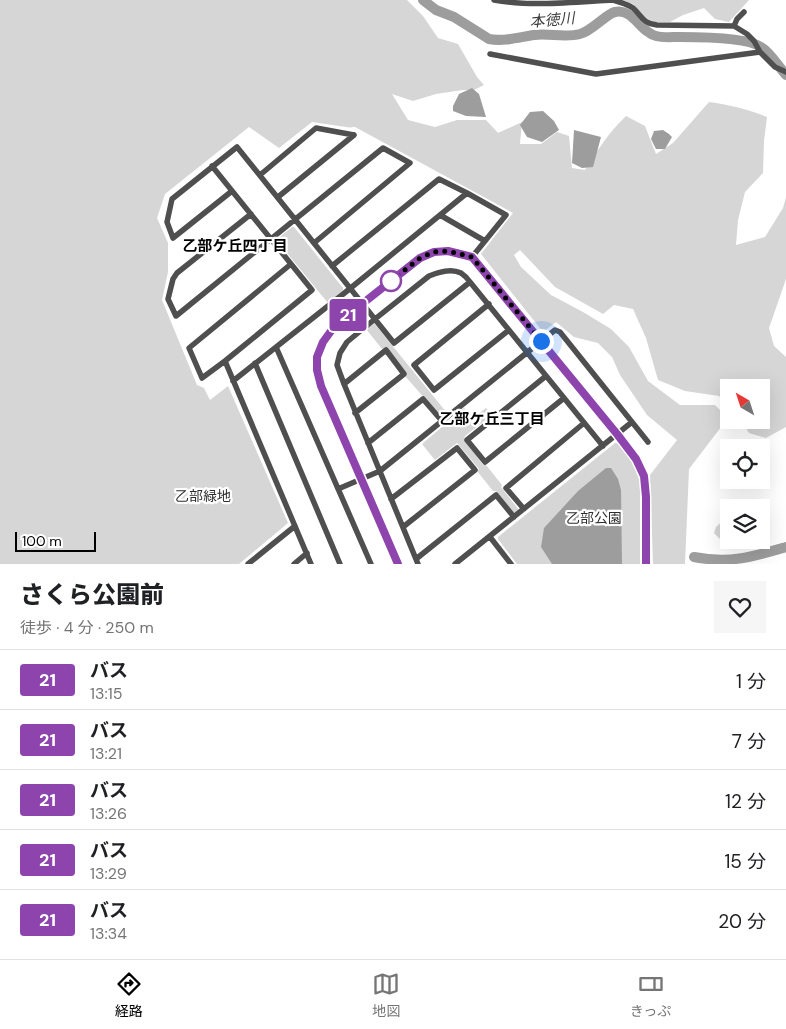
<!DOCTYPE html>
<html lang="ja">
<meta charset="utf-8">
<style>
:root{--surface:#fff;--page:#f6f6f6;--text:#202124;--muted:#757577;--line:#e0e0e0;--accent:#000}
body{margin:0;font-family:"DM Sans","Noto Sans JP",sans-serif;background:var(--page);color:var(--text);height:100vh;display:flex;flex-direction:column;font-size:19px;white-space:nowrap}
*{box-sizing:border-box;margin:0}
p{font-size:16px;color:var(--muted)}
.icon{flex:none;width:28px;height:28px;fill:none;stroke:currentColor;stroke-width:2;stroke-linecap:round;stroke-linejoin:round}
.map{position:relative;height:564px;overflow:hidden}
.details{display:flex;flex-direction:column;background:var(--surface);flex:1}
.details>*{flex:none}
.badge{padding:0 10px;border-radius:4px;font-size:18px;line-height:32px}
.needle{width:32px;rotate:321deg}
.buttons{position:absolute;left:720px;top:379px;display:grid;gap:10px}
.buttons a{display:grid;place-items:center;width:50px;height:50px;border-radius:0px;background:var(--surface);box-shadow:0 5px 20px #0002;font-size:25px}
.scale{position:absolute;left:15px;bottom:12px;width:81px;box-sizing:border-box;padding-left:5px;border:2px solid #000;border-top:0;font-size:14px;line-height:18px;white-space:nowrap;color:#000;-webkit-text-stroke:4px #fff;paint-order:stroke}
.you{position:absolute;width:25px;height:25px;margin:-12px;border:4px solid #fff;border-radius:50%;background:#1a73e8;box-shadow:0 0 0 8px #1a73e833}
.map>.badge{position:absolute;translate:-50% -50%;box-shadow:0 0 0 2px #fff}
.round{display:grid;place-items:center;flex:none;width:52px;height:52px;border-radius:0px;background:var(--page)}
.headline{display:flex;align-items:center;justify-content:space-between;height:85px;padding:0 20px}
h1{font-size:24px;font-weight:800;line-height:38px}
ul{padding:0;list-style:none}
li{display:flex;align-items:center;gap:15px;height:60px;padding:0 20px;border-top:1px solid var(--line)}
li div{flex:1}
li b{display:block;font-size:19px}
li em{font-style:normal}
li .badge{min-width:55px;font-weight:700;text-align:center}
.tabs{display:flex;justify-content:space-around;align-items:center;height:70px;border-top:1px solid var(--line);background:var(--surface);font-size:14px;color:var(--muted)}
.tabs a{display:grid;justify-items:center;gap:2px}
.tabs .current{color:var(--accent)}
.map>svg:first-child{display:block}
.green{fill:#d6d6d6}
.water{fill:#9d9d9d}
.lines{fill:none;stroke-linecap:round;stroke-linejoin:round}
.river{stroke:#9d9d9d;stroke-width:10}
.minor{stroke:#4f4f4f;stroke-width:5.5}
.tertiary{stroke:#4f4f4f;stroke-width:7}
.line-casing{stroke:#fff;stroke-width:11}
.line{stroke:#8e44ad;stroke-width:8}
.walk{stroke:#000;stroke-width:5;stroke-dasharray:0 9}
.stop-dot{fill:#fff;stroke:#8e44ad;stroke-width:2.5}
.labels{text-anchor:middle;stroke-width:4.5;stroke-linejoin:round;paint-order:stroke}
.park-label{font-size:14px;fill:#2d2d2d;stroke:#fff}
.water-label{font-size:15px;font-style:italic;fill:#3e3e3e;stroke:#fff}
.neighbourhood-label{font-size:15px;font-weight:bold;fill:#000;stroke:#fff}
</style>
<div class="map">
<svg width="786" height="564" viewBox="0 0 786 564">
<rect width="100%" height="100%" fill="#fff"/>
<!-- green -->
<path class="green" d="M0 0H407L423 16 438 38 458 44 477 77 484 85 474 90H463L436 94 413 101 392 94 408 120 435 127 457 120H486L498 133 522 122 520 144H541L557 132 569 136 572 168 585 170C597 151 609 132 626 116L645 126 656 154 673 143 709 102C729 105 748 109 767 117L764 141 763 173 745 192 738 220 736 245 765 237 783 208 786 197V279L769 328 774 346 786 357V427L766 438 749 433 741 420H761V388H729V407L719 396 685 391 658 380 646 338 633 309 614 305 603 314 555 287 520 250 514 255 521 267 551 295 583 312 611 329 629 347 648 381 680 405H715L728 418 689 469 685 564H653L650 475 677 440 647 415 620 375 612 357 598 343 574 337 556 322 543 332 481 254 513 213 355 127H350L353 128 312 122 279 148 249 127 165 194 157 218 168 243V272L162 300 197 385 204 388 210 400 228 386 288 523 239 564H0Z
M622 0H749L729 22 715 19 704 8 683 15 670 22H655L644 17 633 4Z
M292 227H294L343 288V290L328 303 277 241V239Z
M374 323 447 413 441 417 405 376 407 374 386 347 382 349 366 329Z
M464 408 473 418 486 408 492 415 465 436 464 439 483 465H486L502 485 501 487 519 510 515 513 513 512 496 491H493L477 471 479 469 457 443 435 460 422 444Z
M615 443H619C628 455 636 467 640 483V564H517L498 539V537Z
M727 517H729V540H735L728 543 721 540 714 533 716 527Z"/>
<!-- water -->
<path class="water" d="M472 88 479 94 486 117 466 116 453 111V106L459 94Z
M543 111 554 121 559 130 542 142 527 137 520 125 530 112Z
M574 130 601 137 593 167 582 168 572 163Z
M663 130 669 134 672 137 665 149H656L651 139 654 131Z
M606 468H611L618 479 621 490 622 564H552L541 547 544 528 578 491Z"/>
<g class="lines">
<!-- river -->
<path class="river" d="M423 0 436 10 454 17 489 39C504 42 520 37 534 35 549 33 565 38 580 34 592 31 606 14 615 12 633 8 640 32 656 36 663 38 672 37 679 37 697 37 747 37 761 47 771 53 778 66 786 75
M694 557C730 564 752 557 786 547"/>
<!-- minor -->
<path class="minor" d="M494 0C530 7 576 2 613 0 620 2 627 4 633 8 643 17 642 23 657 25L734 26 747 34 754 41 760 52 775 67 786 72
M734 26 737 19 744 12
M490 54 596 74 760 52
M212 166C245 207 279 249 312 290L225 361 202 378 189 348 291 264
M260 175 316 128 354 135
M232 191 173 238 167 222 172 199 237 147 394 343 470 282
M278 197 354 135
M251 214 177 273 173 279 168 299 176 316 383 148 410 163 314 243
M440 215 485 241
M332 266 439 179 467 193 506 215 472 257
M489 304 414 365 434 390 509 330
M276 347 371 564
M225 361 311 564
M255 363 340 564
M546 376 467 440 485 462 564 398
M233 381 347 291 467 193
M344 384 386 350 404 374 355 413
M368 443 423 399 442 421
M338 489 380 471 555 330 560 332 648 442
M391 499 457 448 475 470 403 527
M524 509 506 488 584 423
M490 537 511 564
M416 559 496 495 514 517
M248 564 295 526
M294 564 307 553
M418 564 344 384 337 365 340 353 347 342 370 323 429 276C439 272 451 268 461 273 464 275 468 279 470 282L603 446
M455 564 632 422"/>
<!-- tertiary -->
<path class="tertiary" d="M398 564 321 385 317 370V357L323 342 335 327 357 308 420 258 427 255 448 251 472 257 621 439 636 459 645 476 646 497V564"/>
</g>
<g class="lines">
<!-- line casing -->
<g class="line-casing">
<path id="line" d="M398 564 321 386 317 370V357L323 342 334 327 357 308 420 258 434 252 448 251 472 257 617 434 636 459 644 476 646 497V564"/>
</g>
<!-- line -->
<use href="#line" class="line"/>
<!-- walk -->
<path class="walk" d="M391 281 420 258 434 252 448 251 472 257 541 341"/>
</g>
<!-- markers -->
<circle class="stop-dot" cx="391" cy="281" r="10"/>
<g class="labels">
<!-- park labels -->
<g class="park-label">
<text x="203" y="501">乙部緑地</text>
<text x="594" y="523">乙部公園</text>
</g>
<!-- water labels -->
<g class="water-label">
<text transform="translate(552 20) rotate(-5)" y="5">本徳川</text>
</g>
<!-- neighbourhood labels -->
<g class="neighbourhood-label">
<text x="235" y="251">乙部ケ丘四丁目</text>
<text x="492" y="424">乙部ケ丘三丁目</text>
</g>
</g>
</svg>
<div class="buttons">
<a><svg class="needle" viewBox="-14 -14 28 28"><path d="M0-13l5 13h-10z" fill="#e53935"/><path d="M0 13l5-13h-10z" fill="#757577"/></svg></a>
<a><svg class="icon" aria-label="locate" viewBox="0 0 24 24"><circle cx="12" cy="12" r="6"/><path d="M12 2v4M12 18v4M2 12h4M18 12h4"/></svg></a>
<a><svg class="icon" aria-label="layers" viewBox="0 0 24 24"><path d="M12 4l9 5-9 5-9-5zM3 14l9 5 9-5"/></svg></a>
</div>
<div class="scale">100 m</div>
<div class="you" style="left:541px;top:341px"></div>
<b class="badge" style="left:348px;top:315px;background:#8e44ad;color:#fff">21</b>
</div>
<section class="details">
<div class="headline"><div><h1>さくら公園前</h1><p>徒歩 · 4 分 · 250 m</p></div><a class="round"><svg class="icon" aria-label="heart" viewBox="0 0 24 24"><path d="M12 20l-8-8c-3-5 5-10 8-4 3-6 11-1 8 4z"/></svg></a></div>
<ul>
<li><span class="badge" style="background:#8e44ad;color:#fff">21</span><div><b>バス</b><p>13:15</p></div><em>1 分</em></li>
<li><span class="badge" style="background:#8e44ad;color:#fff">21</span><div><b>バス</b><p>13:21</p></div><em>7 分</em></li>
<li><span class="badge" style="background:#8e44ad;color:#fff">21</span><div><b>バス</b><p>13:26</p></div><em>12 分</em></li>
<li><span class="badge" style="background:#8e44ad;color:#fff">21</span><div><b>バス</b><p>13:29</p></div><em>15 分</em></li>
<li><span class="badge" style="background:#8e44ad;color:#fff">21</span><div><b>バス</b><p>13:34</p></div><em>20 分</em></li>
</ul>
</section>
<nav class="tabs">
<a class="current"><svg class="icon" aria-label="directions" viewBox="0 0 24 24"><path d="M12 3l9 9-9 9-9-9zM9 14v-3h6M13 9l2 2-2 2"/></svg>経路</a>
<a><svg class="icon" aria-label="map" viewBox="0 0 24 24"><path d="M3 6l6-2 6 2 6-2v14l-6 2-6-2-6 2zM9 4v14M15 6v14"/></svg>地図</a>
<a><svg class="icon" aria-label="tickets" viewBox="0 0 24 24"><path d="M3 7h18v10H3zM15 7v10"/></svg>きっぷ</a>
</nav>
